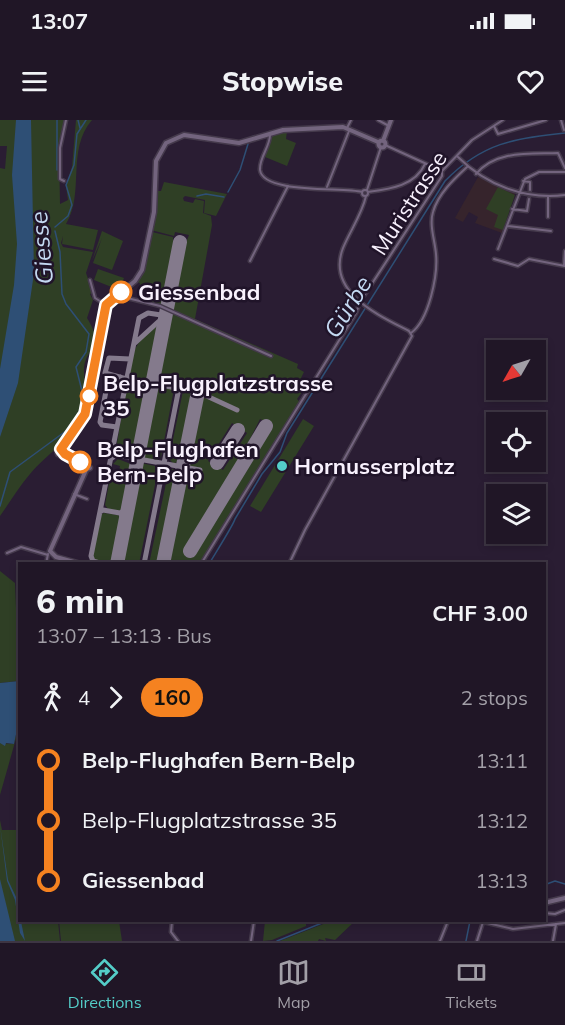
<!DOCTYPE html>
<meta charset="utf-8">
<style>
:root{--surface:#201626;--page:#281f2e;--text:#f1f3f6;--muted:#a29fa7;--line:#3d3543;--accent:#54cdc8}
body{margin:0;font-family:Mulish,sans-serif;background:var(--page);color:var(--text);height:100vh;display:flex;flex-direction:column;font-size:22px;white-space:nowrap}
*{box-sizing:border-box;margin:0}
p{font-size:20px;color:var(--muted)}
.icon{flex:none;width:33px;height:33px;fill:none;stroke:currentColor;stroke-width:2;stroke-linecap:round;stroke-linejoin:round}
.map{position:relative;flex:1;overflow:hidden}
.sheet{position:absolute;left:18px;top:442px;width:528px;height:360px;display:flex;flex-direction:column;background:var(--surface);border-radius:0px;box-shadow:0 3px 9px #0003,0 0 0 2px var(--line)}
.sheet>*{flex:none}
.badge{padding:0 12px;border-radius:20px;font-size:21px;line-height:39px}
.needle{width:39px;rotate:231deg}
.fabs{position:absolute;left:486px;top:220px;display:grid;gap:12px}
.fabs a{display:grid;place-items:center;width:60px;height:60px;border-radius:0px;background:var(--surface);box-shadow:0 3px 9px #0003,0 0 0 2px var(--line);font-size:30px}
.map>.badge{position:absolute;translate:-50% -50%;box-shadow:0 0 0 3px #fff}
.legs{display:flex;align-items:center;gap:9px;height:66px;padding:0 18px;font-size:20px}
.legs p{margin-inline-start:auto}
.summary{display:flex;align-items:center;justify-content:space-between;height:102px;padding:0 18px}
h1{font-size:33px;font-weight:800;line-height:45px}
ul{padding:0 18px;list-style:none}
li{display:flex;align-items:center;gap:21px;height:60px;font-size:22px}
li i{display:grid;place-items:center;width:9px;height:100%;margin:0 8px;background:currentColor}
li i::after{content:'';width:15px;height:15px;margin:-8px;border:4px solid;border-radius:50%;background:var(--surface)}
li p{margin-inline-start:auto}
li:first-child i{background:linear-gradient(#0000 50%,currentColor 0)}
li:last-child i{background:linear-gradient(currentColor 50%,#0000 0)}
.status{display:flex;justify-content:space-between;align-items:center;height:42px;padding:0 30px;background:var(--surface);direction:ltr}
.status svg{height:16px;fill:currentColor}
header{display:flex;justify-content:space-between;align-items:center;height:78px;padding:0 18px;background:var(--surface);font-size:27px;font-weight:800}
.menu{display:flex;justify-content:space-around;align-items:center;height:84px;border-top:2px solid var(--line);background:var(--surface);font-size:16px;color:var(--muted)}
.menu a{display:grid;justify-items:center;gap:3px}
.menu .current{color:var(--accent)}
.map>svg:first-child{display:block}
.education{fill:#36242c}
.green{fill:#2f3f25;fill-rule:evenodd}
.water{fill:#2e4f75}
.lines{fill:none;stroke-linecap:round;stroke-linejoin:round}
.stream{stroke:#2e4f75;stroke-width:1.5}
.taxiway{stroke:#847a8c;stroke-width:5}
.runway{stroke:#847a8c;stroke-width:14}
.minor-casing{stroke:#453a4c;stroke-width:5}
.tertiary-casing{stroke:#453a4c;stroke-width:7}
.minor{stroke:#73647e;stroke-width:2}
.tertiary{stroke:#73647e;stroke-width:4}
.line-1-casing{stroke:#fff;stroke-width:14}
.line-1{stroke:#f58220;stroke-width:9}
.stop-1-dot{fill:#fff;stroke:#f58220;stroke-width:3}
.poi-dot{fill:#54cdc8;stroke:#201429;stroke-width:2}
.labels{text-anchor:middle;stroke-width:5;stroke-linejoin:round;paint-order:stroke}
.street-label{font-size:22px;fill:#f8f1fd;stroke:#201429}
.stop-label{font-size:22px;font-weight:bold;fill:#f8f1fd;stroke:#201429;text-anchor:start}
.poi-label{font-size:22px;font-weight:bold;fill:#f8f1fd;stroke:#201429;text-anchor:start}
.water-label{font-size:24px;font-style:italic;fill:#c4d9f2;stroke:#201429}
</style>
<div class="status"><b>13:07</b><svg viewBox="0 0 49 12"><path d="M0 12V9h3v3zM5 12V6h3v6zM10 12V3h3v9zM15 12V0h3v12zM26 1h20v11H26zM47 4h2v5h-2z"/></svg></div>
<header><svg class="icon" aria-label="menu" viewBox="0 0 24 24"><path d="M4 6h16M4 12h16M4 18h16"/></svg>Stopwise<svg class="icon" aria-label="heart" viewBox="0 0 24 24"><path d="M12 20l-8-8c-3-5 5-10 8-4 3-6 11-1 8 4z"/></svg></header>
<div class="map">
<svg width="565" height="821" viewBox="0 0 565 821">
<rect width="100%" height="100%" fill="#2a1d33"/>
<!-- education -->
<path class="education" d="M478 57 515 73 502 113 475 103 478 97 469 92 463 102 455 98Z"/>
<!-- green -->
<path class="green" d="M0 0H65L59 29 60 84 68 80 66 66 72 47 76 0H92C66 30 85 73 66 104L98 110 93 130 62 124 63 116 61 123 63 127 93 132 86 153 93 173 90 174 93 180 87 198C107 231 87 223 84 248 83 263 90 278 84 293 73 320 47 333 30 354 19 367 10 382 0 396V48L5 49 7 26H0Z
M287 11 286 19 296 23 287 46 265 37 272 15Z
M164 62 227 74 216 96 204 93 205 80 185 76 183 78 184 81 193 83 195 79 204 81 203 93 211 96 212 105 195 199 298 244 297 248 304 252 296 268 302 272 297 279 300 282 199 444H167L200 275 236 291 238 289 197 269 175 262 157 261 183 131 189 115 175 112 174 116 151 110 157 71H161ZM260 299 273 305 192 437 185 431 232 355ZM232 303 247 313 223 350 208 341Z
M498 67 515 75 503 110 494 107 498 95 486 89Z
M102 111 123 121 112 150 93 143 102 118 92 141Z
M152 112 173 117 174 129 163 186 138 179 140 163 136 162 142 153Z
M98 149 124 158 119 170 94 160Z
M159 203 148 259 131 258 128 254C134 225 137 222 159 203Z
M130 261 144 264 147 267 134 333 130 335 119 333 116 329 126 269 132 271 134 267 127 266Z
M156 265 174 269 161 337 156 341 142 338Z
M183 271 192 272 179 340 174 344 169 339Z
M303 299 314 306 261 392 250 386Z
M118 339 131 344 123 387 120 391 108 389 105 385 110 358 118 357 120 346 113 344Z
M141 343 155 346 158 350 139 444H122Z
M169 349H174L176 353 158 444H149Z
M104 393 118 395 121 399 113 439 110 444 96 440 92 436 100 395Z
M0 451 15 463 19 561 0 563Z
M19 600V608L0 675V623L14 624Z
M0 700 2 710H19L20 801H58L60 821H0Z
M59 801H119L122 821H61Z
M265 801H306V806L272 820 263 821Z
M331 801H355L335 820 325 818 326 821 319 819 318 821H280Z"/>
<!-- water -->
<path class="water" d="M16 0H31L34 153 18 263 0 317V249L14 165 17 124 12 55Z
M19 561V600L14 624 6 623 5 626 0 623V563Z
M0 705 8 760 16 777 25 821 20 813 15 780 7 761Z
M0 759 15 821H0Z"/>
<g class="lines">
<!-- stream -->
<path class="stream" d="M57 0V50
M78 0 80 8
M247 19 254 16
M228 72 240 50 248 24
M197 76 206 74 224 77
M55 107 68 96 72 85 66 65 74 45 77 14 86 0
M0 386 10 352 70 308 85 283 76 247 86 232 89 214 66 184 62 174 60 132 55 111
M209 444C213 437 234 404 235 399L262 354 280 332 287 313 445 61C482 23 515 18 565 13
M544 765 555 761 565 764
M277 821 327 801
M466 821 470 801"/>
<!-- taxiway -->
<path class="taxiway" d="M135 223 158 202
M130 239 109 238 105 253 130 260
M129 259 147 264 150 272
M144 262 198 272 237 290
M146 262 154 255
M117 307 102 305 100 302 107 266 120 257
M112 338 116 335 200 350
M131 338 139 331
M131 339 135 348
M100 392 103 390 120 393 125 401
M120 393 128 388
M103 444 93 441 91 436 139 198 148 193 161 195 164 201
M116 444 117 440
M144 444 179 268"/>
<!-- runway -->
<path class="runway" d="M217 343 238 310
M190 431 266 306
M117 444 180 122
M163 444 198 272"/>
<!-- minor casing -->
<g class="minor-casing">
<path id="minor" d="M378 0 389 6
M561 0 564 10
M494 6 498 14 546 0
M347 8 351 0
M270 13C271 26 259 37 260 50 263 74 343 67 362 72
M385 25 442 51
M458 37C486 65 525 80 565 75
M476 54C496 30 530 34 558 33L565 48
M64 61 60 59V28L66 0
M523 61 530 62V70
M327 67 349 11
M362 73a3 3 0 1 1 6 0a3 3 0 1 1-6 0Z
M367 70 381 27
M368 72C390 69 415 66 425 44
M512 89 527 91 529 79
M548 97V77
M507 106 551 111
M498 129 525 59 539 52H565
M494 139 518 146 529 139 565 146
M250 141 288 66
M564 146 565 131
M90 160 95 178 106 185
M119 176 160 186 271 236
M411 213C429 200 438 155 436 134 435 121 429 105 433 92 438 74 454 59 467 47
M74 374 87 379
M7 433 21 427 48 435
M46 444 48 434
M201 444 356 193 360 182 442 56V51L472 20 503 0
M289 444 305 410 412 216 409 211C378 195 326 172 343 128 350 111 362 94 366 76
M544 793 555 794 565 790
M172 801 171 812 178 821
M251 821 254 801
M440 821 448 801
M477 821 483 802 513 809 565 803
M553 821 556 804"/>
</g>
<!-- tertiary casing -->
<g class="tertiary-casing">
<path id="tertiary" d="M378.5 24a3.5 3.5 0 1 1 7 0a3.5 3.5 0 1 1-7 0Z
M383 21 391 0
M61 329 62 333 58 334 57 330 64 326 85 294 106 185 135 161 142 150 154 92 156 41 166 23 184 15 239 23 283 10 343 7 378 22
M60 335 86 348H90L86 349
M81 444 56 437 50 431 86 350
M544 783 565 778"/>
</g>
<!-- minor -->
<use href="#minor" class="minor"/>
<!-- tertiary -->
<use href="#tertiary" class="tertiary"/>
</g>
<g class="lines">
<!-- line-1 casing -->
<g class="line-1-casing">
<path id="line-1" d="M80 342 65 334 61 329 85 294 106 185 121 172"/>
</g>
<!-- line-1 -->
<use href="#line-1" class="line-1"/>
</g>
<!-- markers -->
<g class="stop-1-dot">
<circle cx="121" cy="172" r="10"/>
<circle cx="89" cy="276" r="8"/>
<circle cx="80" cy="342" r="10"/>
</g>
<circle class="poi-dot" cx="282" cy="346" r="6"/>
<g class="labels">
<!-- street labels -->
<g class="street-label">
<text transform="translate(409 83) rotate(-57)" y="8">Muristrasse</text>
</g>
<!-- stop labels -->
<g class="stop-label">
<text x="138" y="180">Giessenbad</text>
<text x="103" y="271">Belp-Flugplatzstrasse<tspan x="103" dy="25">35</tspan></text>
<text x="97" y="337">Belp-Flughafen<tspan x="97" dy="25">Bern-Belp</tspan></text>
</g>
<!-- poi labels -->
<g class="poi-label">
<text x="294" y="354">Hornusserplatz</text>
</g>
<!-- water labels -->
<g class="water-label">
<text transform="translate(42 128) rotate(-95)" y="8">Giesse</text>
<text transform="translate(348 187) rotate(-58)" y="8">Gürbe</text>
</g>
</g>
</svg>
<div class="fabs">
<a><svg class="needle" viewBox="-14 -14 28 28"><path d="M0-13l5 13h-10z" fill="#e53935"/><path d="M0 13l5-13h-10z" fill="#a29fa7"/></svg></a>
<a><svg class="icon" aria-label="locate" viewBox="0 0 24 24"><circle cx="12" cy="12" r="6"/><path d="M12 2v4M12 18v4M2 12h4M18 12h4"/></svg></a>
<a><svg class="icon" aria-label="layers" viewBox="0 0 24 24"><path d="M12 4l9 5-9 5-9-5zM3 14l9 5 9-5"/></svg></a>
</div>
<section class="sheet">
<div class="summary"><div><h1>6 min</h1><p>13:07 – 13:13 · Bus</p></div><b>CHF 3.00</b></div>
<div class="legs"><svg class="icon" aria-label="walk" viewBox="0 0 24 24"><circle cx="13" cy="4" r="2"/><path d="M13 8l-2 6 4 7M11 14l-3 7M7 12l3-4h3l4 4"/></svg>4<svg class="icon" aria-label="forward" viewBox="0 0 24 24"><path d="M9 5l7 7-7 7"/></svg><b class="badge" style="background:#f58220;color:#111">160</b><p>2 stops</p></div>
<ul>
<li><i style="color:#f58220"></i><b>Belp-Flughafen Bern-Belp</b><p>13:11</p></li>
<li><i style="color:#f58220"></i><span>Belp-Flugplatzstrasse 35</span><p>13:12</p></li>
<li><i style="color:#f58220"></i><b>Giessenbad</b><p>13:13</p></li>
</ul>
</section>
</div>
<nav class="menu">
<a class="current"><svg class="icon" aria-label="directions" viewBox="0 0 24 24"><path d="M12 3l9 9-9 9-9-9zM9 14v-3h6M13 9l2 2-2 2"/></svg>Directions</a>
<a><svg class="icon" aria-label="map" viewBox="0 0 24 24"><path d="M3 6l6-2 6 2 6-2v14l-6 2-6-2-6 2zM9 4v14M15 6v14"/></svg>Map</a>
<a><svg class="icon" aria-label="tickets" viewBox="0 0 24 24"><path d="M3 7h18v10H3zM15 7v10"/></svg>Tickets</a>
</nav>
